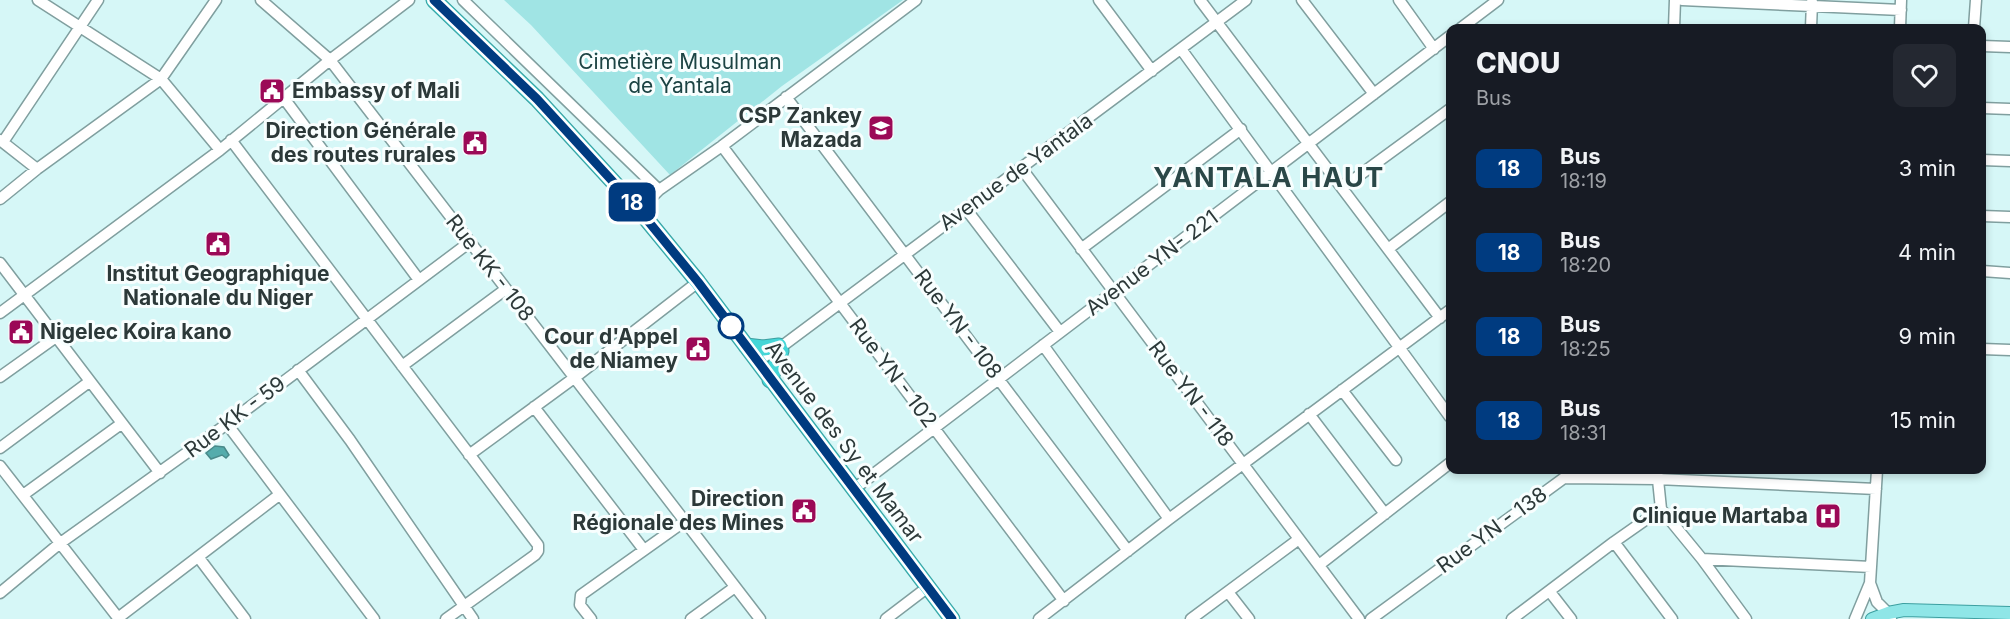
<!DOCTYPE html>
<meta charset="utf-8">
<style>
:root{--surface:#171b24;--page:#242831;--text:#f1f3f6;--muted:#9ea1a6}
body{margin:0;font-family:Inter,sans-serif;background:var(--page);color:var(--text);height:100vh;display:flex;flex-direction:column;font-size:22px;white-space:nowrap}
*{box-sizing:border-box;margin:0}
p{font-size:20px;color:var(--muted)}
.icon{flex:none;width:33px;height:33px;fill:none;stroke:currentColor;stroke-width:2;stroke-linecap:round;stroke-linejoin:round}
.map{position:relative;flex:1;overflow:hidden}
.sheet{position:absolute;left:1446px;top:24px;width:540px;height:450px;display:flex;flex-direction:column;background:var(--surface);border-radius:12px;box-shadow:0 3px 9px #0003}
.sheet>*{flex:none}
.badge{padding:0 12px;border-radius:9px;font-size:21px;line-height:39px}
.map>.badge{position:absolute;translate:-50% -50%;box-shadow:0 0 0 3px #fff}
.round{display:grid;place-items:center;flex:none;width:63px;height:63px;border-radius:12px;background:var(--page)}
.overview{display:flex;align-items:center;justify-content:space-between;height:102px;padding:0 30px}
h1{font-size:28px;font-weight:800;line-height:45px}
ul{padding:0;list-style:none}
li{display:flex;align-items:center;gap:18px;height:84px;padding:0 30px}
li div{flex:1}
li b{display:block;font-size:22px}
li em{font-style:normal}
li .badge{min-width:66px;font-weight:700;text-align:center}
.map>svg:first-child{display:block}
.green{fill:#a0e4e4}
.water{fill:#55acac;stroke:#498a8a;stroke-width:1.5}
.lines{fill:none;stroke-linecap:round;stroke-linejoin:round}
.minor-casing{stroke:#809f9f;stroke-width:13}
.major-casing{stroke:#3c9fa0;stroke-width:14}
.highway-casing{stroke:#3c9fa0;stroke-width:17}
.minor{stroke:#fff;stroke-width:10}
.major{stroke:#8fe6e7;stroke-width:12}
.highway{stroke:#45d6d7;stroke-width:15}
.line-casing{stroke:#fff;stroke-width:14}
.line{stroke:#003b80;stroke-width:9}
.stop-dot{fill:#fff;stroke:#003b80;stroke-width:3}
.labels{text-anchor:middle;stroke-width:6;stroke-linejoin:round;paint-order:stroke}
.park-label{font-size:21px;fill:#1c4444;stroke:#f8fefe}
.poi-label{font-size:21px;font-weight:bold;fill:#2c3939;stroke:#f8fefe;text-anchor:end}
.street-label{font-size:21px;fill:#2c3939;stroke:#f8fefe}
.district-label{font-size:27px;font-weight:bold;letter-spacing:1.5px;fill:#2a4747;stroke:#f8fefe}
</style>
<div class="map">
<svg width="2010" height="619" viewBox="0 0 2010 619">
<rect width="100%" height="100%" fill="#d6f7f7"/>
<!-- green -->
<path class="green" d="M504 0H903L782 86 670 175 531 25Z"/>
<!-- water -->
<path class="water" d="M215 446 224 447 229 455 226 458 222 455 211 459 206 453Z"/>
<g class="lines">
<!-- minor casing -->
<g class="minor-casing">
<path id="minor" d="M38 0 161 79 220 150
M261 0 330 60 760 619
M463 0 659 190
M1099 0 1152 71
M1200 0 1440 318
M1302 0 1374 94
M1399 0 1434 49
M1682 0 1901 10
M1461 28 1498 0
M1674 28 1675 0
M1811 28 1812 2
M1900 28 1901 0
M1974 28 1976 0
M1982 46 2010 47
M1181 49 1450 417
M283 97 419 280
M786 97 1128 551
M1982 108 2010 109
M0 140 37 169
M231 140 538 545V551L535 555 446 619
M3 142 98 0
M722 146 1064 601
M1982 160 2010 161
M1022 169 1359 619
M1342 188 1450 109
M0 199 37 169 161 79 216 0
M966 209 1060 332
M639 210 659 190 722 146 916 0
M1982 216 2010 217
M1081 249 1241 129
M1388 249 1450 202
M0 263 160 473
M1982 271 2010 273
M0 313 220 150 330 60 409 0
M1043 345 1169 519
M1982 349 2010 350
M757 362 779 346 785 344 1246 0
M402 366 506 289
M298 370 350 440 473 619
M0 377 56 337
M1342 390 1396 460
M534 407 644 550
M1309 414 1385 514
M227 424 374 619
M0 448 89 382
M469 455 574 378 698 282
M0 466 119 619
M1877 470 1870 583 1877 602 1888 613 1891 619
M854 489 1450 36
M23 495 121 424
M1661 509 1702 559 1746 619
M1614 542 1672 619
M199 558 245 619
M1702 559 1871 567
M1319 565 1450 463
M1228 592 1249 619
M1550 592 1571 619
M0 593 59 544 227 424 470 242
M118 618 279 495
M591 619 580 605 581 595 685 521
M691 619 735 587
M886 619 928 587
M1039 619 1169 519 1450 310
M1191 619 1299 539
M1371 619 1564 478 1657 479 1876 489
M1512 619 1614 542 1661 509 1657 470
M1855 619 1870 583"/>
</g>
<!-- major casing -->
<g class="major-casing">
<path id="major" d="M1872 619 1888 613 1904 610 2010 613"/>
</g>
<!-- highway casing -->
<g class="highway-casing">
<path id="highway" d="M434 0 537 99 639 210 698 282 952 619
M746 346 763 348 779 346
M770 380 781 351"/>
</g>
<!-- minor -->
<use href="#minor" class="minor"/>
<!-- major -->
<use href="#major" class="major"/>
<!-- highway -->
<use href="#highway" class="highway"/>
</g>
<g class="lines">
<!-- line casing -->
<g class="line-casing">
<path id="line" d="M434 0 537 99 639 210 698 282 952 619"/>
</g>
<!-- line -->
<use href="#line" class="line"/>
</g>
<!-- icons -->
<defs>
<g id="civic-square" transform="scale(1.35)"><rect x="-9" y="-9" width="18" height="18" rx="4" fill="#9b0957" stroke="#f8fefe"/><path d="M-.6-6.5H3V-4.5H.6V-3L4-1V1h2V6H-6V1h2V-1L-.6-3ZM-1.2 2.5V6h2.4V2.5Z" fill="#fff"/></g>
<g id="school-square" transform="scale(1.35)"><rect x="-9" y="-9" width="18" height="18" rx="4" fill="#9b0957" stroke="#f8fefe"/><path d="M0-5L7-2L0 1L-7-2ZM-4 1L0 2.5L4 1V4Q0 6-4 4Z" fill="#fff"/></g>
<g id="hospital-square" transform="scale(1.35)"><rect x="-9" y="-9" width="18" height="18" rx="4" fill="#9b0957" stroke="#f8fefe"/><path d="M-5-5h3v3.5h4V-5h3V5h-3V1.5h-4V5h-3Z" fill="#fff"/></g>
</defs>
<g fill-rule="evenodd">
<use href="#civic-square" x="272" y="91"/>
<use href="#school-square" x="881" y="128"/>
<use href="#civic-square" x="475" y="143"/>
<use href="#civic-square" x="218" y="244"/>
<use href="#civic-square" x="21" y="332"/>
<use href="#civic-square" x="698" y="349"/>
<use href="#civic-square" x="804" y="511"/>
<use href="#hospital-square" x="1828" y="516"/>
</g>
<!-- markers -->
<circle class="stop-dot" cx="731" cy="326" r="12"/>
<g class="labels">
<!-- park labels -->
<g class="park-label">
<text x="680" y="69">Cimetière Musulman<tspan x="680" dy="24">de Yantala</tspan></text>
</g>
<!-- poi labels -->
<g class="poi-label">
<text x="292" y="98" text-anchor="start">Embassy of Mali</text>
<text x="862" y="123">CSP Zankey<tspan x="862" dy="24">Mazada</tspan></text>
<text x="456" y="138">Direction Générale<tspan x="456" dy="24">des routes rurales</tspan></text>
<text x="218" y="281" text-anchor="middle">Institut Geographique<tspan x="218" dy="24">Nationale du Niger</tspan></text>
<text x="40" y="339" text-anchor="start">Nigelec Koira kano</text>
<text x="678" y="344">Cour d'Appel<tspan x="678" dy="24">de Niamey</tspan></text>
<text x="784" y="506">Direction<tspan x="784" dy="24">Régionale des Mines</tspan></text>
<text x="1808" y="523">Clinique Martaba</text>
</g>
<!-- street labels -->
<g class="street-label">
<text transform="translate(1016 172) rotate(-36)" y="7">Avenue de Yantala</text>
<text transform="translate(1152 263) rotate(-37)" y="7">Avenue YN- 221</text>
<text transform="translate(490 268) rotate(52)" y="7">Rue KK - 108</text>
<text transform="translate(958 324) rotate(53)" y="7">Rue YN - 108</text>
<text transform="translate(893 373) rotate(53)" y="7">Rue YN - 102</text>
<text transform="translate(1191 394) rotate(53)" y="7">Rue YN - 118</text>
<text transform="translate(235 417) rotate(-37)" y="7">Rue KK - 59</text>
<text transform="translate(844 442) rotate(53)" y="7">Avenue des Sy et Mamar</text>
<text transform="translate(1492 530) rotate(-36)" y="7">Rue YN - 138</text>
</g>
<!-- district labels -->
<g class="district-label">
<text x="1269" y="187">YANTALA HAUT</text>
</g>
</g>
</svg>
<b class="badge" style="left:632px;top:202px;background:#003b80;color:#fff">18</b>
<section class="sheet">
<div class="overview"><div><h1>CNOU</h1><p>Bus</p></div><a class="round"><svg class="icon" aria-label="heart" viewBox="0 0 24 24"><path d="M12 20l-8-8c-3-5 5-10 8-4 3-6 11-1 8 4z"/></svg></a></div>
<ul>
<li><span class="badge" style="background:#003b80;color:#fff">18</span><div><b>Bus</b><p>18:19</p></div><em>3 min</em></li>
<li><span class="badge" style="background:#003b80;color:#fff">18</span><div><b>Bus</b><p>18:20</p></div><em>4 min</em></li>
<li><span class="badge" style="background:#003b80;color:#fff">18</span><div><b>Bus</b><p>18:25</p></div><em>9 min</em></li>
<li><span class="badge" style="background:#003b80;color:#fff">18</span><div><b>Bus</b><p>18:31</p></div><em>15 min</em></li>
</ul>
</section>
</div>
